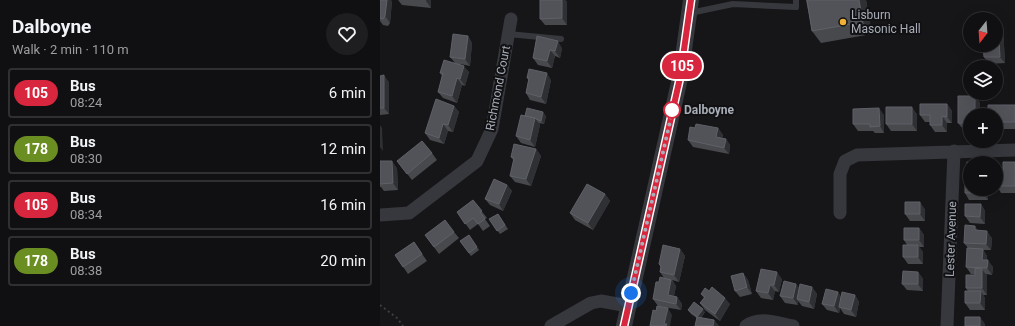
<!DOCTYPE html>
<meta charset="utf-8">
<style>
:root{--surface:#101012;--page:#1e1e20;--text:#f1f3f6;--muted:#9c9d9f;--line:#303032}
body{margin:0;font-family:Roboto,sans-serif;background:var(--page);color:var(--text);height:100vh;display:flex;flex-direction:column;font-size:15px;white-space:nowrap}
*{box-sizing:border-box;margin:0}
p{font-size:13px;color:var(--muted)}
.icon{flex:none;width:22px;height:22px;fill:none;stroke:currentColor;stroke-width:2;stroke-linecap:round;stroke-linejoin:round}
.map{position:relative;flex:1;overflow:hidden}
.panel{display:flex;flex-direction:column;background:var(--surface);width:380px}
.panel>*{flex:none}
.badge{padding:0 8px;border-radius:13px;font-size:14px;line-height:26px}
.needle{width:26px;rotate:197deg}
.buttons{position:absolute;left:583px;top:12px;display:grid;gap:8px}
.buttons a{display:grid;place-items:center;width:40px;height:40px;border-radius:50%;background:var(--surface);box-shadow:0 4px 16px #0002,0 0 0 1px var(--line);font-size:20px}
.you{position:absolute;width:20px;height:20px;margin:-10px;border:3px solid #fff;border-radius:50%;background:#1a73e8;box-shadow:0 0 0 6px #1a73e833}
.map>.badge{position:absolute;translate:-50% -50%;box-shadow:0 0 0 2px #fff}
.round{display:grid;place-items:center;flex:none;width:42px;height:42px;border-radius:21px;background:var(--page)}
.overview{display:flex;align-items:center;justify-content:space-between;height:68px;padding:0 12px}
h1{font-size:19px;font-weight:700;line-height:30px}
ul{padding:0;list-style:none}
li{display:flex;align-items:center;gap:12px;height:50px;margin:0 8px 6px;padding:0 4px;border:2px solid var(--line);border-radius:4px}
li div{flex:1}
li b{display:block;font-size:15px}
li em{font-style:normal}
li .badge{min-width:44px;font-weight:700;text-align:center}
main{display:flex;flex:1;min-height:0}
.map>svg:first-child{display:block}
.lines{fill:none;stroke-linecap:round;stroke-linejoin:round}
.path{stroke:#3d3f44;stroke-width:2;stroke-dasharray:2 3;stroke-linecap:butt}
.service{stroke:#37383d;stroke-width:6}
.minor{stroke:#37383d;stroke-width:13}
.tertiary{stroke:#37383d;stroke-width:16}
.wall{fill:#47494d}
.shaded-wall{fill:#2f3033}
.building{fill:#525359;stroke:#5f6168}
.line-casing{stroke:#fff;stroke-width:9}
.line{stroke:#d7263d;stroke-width:6}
.walk{stroke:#a8adb8;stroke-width:4;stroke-dasharray:0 7.2}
.poi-dot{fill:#f2b134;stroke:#111113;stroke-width:1.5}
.stop-dot{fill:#fff;stroke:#d7263d;stroke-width:2}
.labels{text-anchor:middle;stroke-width:4;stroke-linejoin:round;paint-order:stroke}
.poi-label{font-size:12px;fill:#a8adb8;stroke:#111113;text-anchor:start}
.street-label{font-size:12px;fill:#a8adb8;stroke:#111113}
.stop-label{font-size:12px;font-weight:bold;fill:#a8adb8;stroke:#111113;text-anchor:start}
</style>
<main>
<section class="panel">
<div class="overview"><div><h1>Dalboyne</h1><p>Walk · 2 min · 110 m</p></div><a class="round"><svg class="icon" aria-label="heart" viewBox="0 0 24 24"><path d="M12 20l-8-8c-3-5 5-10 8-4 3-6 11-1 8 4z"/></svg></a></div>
<ul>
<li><span class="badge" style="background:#d7263d;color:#fff">105</span><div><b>Bus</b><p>08:24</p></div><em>6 min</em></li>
<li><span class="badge" style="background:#6b8e23;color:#fff">178</span><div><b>Bus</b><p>08:30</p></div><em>12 min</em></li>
<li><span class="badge" style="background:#d7263d;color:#fff">105</span><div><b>Bus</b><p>08:34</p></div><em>16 min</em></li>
<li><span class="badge" style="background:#6b8e23;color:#fff">178</span><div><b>Bus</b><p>08:38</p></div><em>20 min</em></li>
</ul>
</section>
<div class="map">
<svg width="635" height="326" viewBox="0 0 635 326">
<rect width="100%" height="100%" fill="#161618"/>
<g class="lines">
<!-- path -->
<path class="path" d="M0 305 17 318 23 326"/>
<!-- service -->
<path class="service" d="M310 13 353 4 416 7V0
M128 34 181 39"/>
<!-- minor -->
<path class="minor" d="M460 213V174L465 161 477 155 635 150
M0 215 29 213 97 161 112 129 131 19
M171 326 211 303 221 301 248 306
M366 326C379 316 397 323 413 326
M567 326 574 151"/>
<!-- tertiary -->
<path class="tertiary" d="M244 326 300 78 311 0"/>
</g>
<!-- wall -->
<path class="wall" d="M0 0 12 1 10 23 8 26 3 25 0 21Z
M18 0H51V8L22 5Z
M160 0H185L187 2V25H165L160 19Z
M426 0H486L492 34 441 43 432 31Z
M618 20 623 27 625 63 609 64 604 57V49H601L598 45H616Z
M88 36 92 43 90 66 80 64 89 72 85 86 82 85 77 103 63 98 58 92 62 76 60 73 75 63 70 57Z
M157 36 182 48 180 58 175 56 172 68 158 65 153 58Z
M0 76 9 82V114L0 115Z
M147 78 171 80 166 104 150 100 146 93 149 81Z
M595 96 600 103V115H590V130L583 129 578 123Z
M567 104 572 111V123H567V132H555L550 125V122H545L540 115Z
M635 105V129H616V115Z
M74 106 79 112 73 132 68 131 64 144 50 140 45 133Z
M537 114V131H511L506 124Z
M504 115V133H495L493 131H478L473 124Z
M145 116H166L164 124 159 123 160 125 155 147 141 143 136 136Z
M315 128H338L343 135 342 138 346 139 350 145 349 154 313 147 308 140Z
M156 149 161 156 151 186 135 182 130 176 134 161 131 157Z
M52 153 57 160 32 180 17 161Z
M0 161 17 168 18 190 4 191 1 187H0Z
M635 162V193H621L617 186 623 174Z
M587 183 608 189V200H589L585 193Z
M127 185 132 191 123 211 110 205 105 199Z
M225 194 230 201 213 230 195 220 190 213Z
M93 200 107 218 105 219 110 226 103 231 98 224 90 230 77 212Z
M601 204 605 211V224L590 223 585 216Z
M545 209V221H530L525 214Z
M118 214 128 229 120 234 109 219Z
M539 228 544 235V247H539L543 252V264H528L523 257 527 245 524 240Z
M598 230 612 238 611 250H603L607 256V260L613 267 612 275 606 274 607 276V295H603L605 298V310H590L585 303 588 291 586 288 595 275V274H591L586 267 588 248 584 243Z
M74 232 79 238 59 254 45 235Z
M89 235 99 250 91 256 80 241Z
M34 242 47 261 28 274 15 255Z
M300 249 305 256 299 282 292 280 296 286 294 296 297 297 302 304 301 310 278 306 273 299 284 278 280 272 281 268 279 264Z
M538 272 543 279V291L527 290 522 284Z
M363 273 368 280 372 294 360 297 355 291Z
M402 279 399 292 395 291 393 300 381 298 376 291Z
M416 284 419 288 432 287 437 294 434 309 422 306 418 301V305L405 303 400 296Z
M329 291 350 304 340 321 325 310 320 303 324 298 321 294Z
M458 292 461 297 475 295 479 302 476 317 464 314 460 308 459 313 447 310 442 304Z
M308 310 325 312 321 318 334 320 339 326H315L317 318 311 314Z"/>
<!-- shaded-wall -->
<path class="shaded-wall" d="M7 0H11L12 1 10 23 5 16Z
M46 0H51V8L46 1Z
M182 0H185L187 2V25L182 18Z
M479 0H486L492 34 483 22Z
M618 20 623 27 625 63 620 57Z
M88 36 92 43 90 66 85 59Z
M178 41 182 48 180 58 175 51Z
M170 50 175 56 172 68 167 61Z
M84 66 89 72 85 86 80 79Z
M167 73 171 80 166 104 161 97Z
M4 75 9 82V114L4 108Z
M77 78 82 85 77 103 72 96Z
M595 96 600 103V115H598L595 112Z
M567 104 572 111V123L567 117Z
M74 106 79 112 73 132 68 125Z
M532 107 537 114V131L532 124Z
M499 108 504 115V133L500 126Z
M163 112 166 116 164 124 161 121Z
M588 112 590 115V126L588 123Z
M562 116 567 123V132L562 125Z
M155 118 160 125 155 147 150 140Z
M63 124 68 131 64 144 59 138Z
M0 125 2 128 3 151 0 147Z
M338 128 343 135 341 143 336 137Z
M346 139 350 145 349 154 344 148Z
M156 149 161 156 151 186 146 179Z
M12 161 17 168 18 190 13 183Z
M127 185 132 191 123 211 119 204Z
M603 189H608V200L603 193Z
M225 194 230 201 213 230 208 223Z
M540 202 545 209V221L540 214Z
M601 204 605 211V224L600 217Z
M595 226 600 233 595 230Z
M539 228 544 235V247L539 240Z
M607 231 612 238 611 250 606 244Z
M538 245 543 252V264L538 257Z
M300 249 305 256 299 282 294 275Z
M603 249 607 256V267L602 260Z
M608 260 613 267 612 275 607 268Z
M602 269 607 276V295L602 288Z
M397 272 402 279 399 292 394 285Z
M538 272 543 279V291L538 284Z
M363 273 368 280 372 294 367 287Z
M291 280 296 286 293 302 288 295Z
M416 284 421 291 417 299 418 301V305L413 298Z
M390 285 395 291 393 300 388 293Z
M432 287 437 294 434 309 429 302Z
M601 291 605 298V310L600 303Z
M458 292 462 299 459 307 460 308 459 313 454 306Z
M475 295 479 302 476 317 471 310Z
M297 297 302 304 301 310 296 304Z
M345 298 350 304 340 321 335 314Z
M288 308 292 315 290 326H286L284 324Z
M323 309 325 312 319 320 317 317Z
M600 317 605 324V326H600Z
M334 320 339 326H333Z"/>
<!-- building -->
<path class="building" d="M0 0H7L5 16 3 19 0 18Z
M160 0H182V18L160 19Z
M427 0H479L483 22 432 31Z
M616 20H618L620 57H604L603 45H616Z
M73 34 88 36 85 59 70 57Z
M157 36 178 41 175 51 170 50 167 61 153 58Z
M64 60 84 66 80 79 77 78 72 96 58 92 63 73H60Z
M149 69 167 73 161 97 146 93 149 78H147Z
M4 75V108H0V76Z
M578 96H595V112H588V123H578Z
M56 99 74 106 68 125 63 124 59 138 45 133Z
M540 104H567V117L562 116V125H550V115H540Z
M608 105H635V122H616V115H608Z
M506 107H532V124H506Z
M147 108 163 112 161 121 156 119 155 118 145 116Z
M499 108 500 126 490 127V124H473V109Z
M141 115 155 118 150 140 136 136Z
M316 124 338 128 336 137 346 139 344 148 308 140 310 127 315 128Z
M42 141 52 153 27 174 17 161Z
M134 144 156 149 146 179 130 176 134 158 131 157Z
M0 161H12L13 183 0 184Z
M587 162H603V163H590V189H603V193H585V183H587Z
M623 162H635V186H617V174H623Z
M114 179 127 185 119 204 105 199Z
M207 184 225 194 208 223 190 213Z
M93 200 102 211 100 212 105 219 98 224 93 218 85 224 77 212Z
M525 202H540V214H525Z
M585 204H601L600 217 585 216Z
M118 214 125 225 117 231 109 219Z
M65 220 74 232 54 247 45 235Z
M585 225 595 226V230L607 231 606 244 584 243Z
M524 228H539V240H524Z
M89 235 97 247 89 253 80 241Z
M34 242 42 254 23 267 15 255Z
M283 245 300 249 294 275 280 272 281 266 279 264Z
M523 245H538V257H523Z
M587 248 603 249 602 260H608L607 268 586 267Z
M595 268 602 269V288H586V275H595Z
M381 269 397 272 394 285H390L388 293 376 291Z
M523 271 538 272V284H522Z
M363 273 367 287 355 291 351 276Z
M280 277 291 280 288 295 297 297 296 304 273 299 276 282H279Z
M404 281 416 284 413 298 400 296Z
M420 284 432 287 429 302 417 299Z
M332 287 345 298 335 314 320 303 325 297 321 294 325 288 329 291Z
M446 289 458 292 454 306 442 304Z
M585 291H601L600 303H585Z
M462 292 475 295 471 310 459 307Z
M314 302 323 309 317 317 308 310Z
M277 306 288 308 284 324H287L286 326H270L273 310 276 311Z
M317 317 334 320 333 326H315Z
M585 317H600V326H585Z"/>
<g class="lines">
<!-- line casing -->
<g class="line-casing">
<path id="line" d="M244 326 300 78 311 0"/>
</g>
<!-- line -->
<use href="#line" class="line"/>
<!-- walk -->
<path class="walk" d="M251 293 294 104 292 110"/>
</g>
<!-- markers -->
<circle class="poi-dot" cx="463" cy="22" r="4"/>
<circle class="stop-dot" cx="292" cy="110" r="8"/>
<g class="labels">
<!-- poi labels -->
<g class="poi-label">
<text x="471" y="19">Lisburn<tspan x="471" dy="14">Masonic Hall</tspan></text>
</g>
<!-- street labels -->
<g class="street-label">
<text transform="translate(118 88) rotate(-79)" y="4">Richmond Court</text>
<text transform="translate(571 239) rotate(-88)" y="4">Lester Avenue</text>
</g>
<!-- stop labels -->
<g class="stop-label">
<text x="304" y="114">Dalboyne</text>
</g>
</g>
</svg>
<div class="buttons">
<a><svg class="needle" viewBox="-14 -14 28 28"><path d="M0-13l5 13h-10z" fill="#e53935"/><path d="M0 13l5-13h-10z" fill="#9c9d9f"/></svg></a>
<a><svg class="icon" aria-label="layers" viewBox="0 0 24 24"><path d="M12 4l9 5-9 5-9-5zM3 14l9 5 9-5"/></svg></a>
<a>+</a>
<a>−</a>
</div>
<div class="you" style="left:251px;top:293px"></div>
<b class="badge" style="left:302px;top:66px;background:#d7263d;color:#fff">105</b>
</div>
</main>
